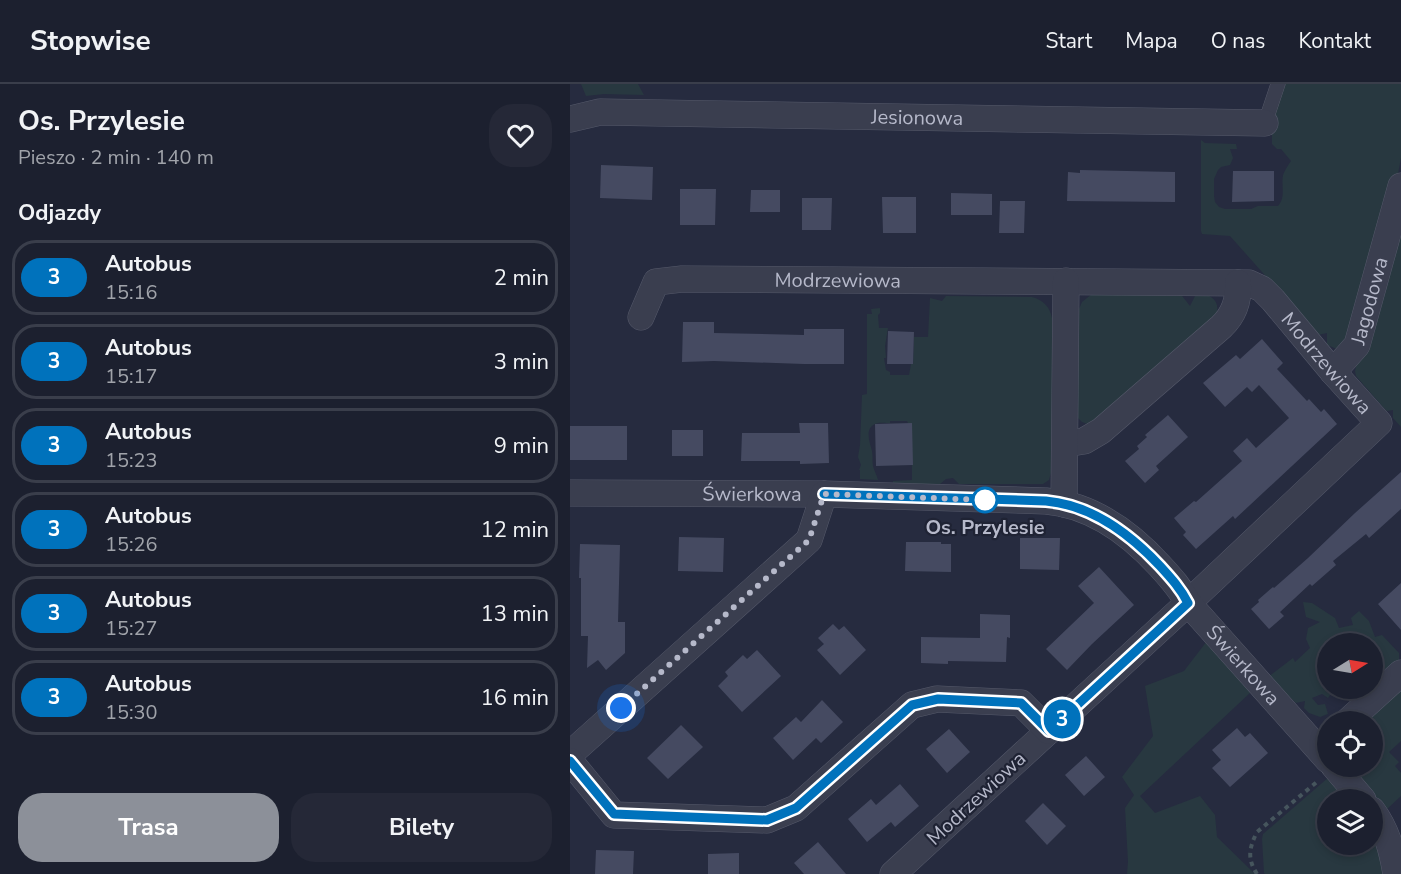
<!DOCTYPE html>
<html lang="pl">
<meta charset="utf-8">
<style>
:root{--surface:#1c202f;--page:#252837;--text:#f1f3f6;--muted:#a0a3aa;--line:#3a3e4b;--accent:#8c9099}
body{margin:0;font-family:"Nunito Sans",sans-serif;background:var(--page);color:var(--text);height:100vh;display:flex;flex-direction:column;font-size:22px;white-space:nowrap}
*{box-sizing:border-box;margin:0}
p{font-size:20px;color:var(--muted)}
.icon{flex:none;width:33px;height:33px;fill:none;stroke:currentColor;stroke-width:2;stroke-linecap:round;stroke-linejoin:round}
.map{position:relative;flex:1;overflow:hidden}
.panel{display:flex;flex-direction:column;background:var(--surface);width:570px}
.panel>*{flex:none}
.badge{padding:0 12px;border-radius:20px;font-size:21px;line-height:39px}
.needle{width:39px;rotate:79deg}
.buttons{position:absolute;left:747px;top:549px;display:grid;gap:12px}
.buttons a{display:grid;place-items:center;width:66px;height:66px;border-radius:50%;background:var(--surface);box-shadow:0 3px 9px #0003,0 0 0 2px var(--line);font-size:30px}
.you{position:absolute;width:30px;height:30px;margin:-15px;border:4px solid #fff;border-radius:50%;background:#1a73e8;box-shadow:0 0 0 9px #1a73e833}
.map>.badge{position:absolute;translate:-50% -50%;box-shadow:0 0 0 3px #fff}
h2{padding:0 18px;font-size:22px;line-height:54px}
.round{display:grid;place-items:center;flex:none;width:63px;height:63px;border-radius:24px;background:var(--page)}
.head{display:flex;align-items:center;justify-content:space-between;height:102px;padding:0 18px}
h1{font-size:28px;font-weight:700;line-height:45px}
.cta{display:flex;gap:12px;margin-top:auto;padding:12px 18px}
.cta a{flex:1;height:69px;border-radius:24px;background:var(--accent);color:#fff;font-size:24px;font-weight:700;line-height:69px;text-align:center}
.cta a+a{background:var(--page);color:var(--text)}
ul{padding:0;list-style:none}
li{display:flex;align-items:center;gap:18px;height:75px;margin:0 12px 9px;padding:0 6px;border:3px solid var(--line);border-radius:24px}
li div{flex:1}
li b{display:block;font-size:22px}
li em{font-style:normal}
li .badge{min-width:66px;font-weight:700;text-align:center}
header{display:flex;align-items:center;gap:36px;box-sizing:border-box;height:84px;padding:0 30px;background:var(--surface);border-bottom:2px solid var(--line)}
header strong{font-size:28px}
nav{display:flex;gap:33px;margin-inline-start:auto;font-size:21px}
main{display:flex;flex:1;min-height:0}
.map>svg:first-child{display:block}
.green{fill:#283840}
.building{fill:#454a61}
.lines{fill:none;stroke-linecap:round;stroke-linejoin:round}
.service-casing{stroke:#55596a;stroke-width:15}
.minor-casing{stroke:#55596a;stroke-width:27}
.path{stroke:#46555d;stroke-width:4;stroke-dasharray:4.5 4.5;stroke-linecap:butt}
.service{stroke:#3a3e4f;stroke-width:14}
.minor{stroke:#3a3e4f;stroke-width:26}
.line-casing{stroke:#fff;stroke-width:14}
.line{stroke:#0072bc;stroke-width:9}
.walk{stroke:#b6b9ca;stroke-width:6;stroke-dasharray:0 10.8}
.stop-dot{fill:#fff;stroke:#0072bc;stroke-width:3}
.labels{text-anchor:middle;stroke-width:4.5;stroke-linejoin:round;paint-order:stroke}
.street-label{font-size:20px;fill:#b6b9ca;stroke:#1f2334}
.stop-label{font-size:20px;font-weight:bold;fill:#b6b9ca;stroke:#1f2334}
</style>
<header>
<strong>Stopwise</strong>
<nav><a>Start</a><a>Mapa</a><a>O nas</a><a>Kontakt</a></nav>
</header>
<main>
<section class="panel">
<div class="head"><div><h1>Os. Przylesie</h1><p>Pieszo · 2 min · 140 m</p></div><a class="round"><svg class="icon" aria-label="heart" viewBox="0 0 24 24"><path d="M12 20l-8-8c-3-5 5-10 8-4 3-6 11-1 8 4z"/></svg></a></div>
<h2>Odjazdy</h2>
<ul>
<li><span class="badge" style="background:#0072bc;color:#fff">3</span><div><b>Autobus</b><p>15:16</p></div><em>2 min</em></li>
<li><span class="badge" style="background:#0072bc;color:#fff">3</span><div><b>Autobus</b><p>15:17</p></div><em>3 min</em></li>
<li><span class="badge" style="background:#0072bc;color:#fff">3</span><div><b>Autobus</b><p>15:23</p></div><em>9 min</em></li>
<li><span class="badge" style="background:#0072bc;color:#fff">3</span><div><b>Autobus</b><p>15:26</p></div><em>12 min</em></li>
<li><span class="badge" style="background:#0072bc;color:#fff">3</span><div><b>Autobus</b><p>15:27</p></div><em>13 min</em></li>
<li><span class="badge" style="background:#0072bc;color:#fff">3</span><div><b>Autobus</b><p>15:30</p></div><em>16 min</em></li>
</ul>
<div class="cta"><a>Trasa</a><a>Bilety</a></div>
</section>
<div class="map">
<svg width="831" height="790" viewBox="0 0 831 790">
<rect width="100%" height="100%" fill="#262b3f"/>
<!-- green -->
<path class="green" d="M11 0H68L74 11 34 10 16 12Z
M712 0H831V74L828 90 782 254 767 265 757 261V249L748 251 660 152 632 150 631 147V56L635 59 666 60 667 65H660L663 74 660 81 651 83 648 86 644 95V112L645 118 649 123 655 125H681L688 122H708C716 113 711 102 713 91 715 86 718 81 721 77L711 65H707L702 60V33Z
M831 139V343L823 334V326L817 327 813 323 786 292 785 287 787 278Z
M609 208 620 222 627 208C643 211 652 218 645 235L520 341 512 338 507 333 506 232 512 218 522 210Z
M376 212 462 213C473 216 480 223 482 234V385L479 396 473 400H389L383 394 376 395 370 400H323V397L342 396V339H338L337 337H320V339C316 339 308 338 305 340 294 345 300 359 302 367 303 372 302 377 303 382 304 387 307 391 308 396L290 395V386H289L291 381 288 373 290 361 292 311 297 310V230H302L301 225 310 224V229L308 231 309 244H318L315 262 316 274H314L316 286 320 288V291H339L341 280H343L344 253H358L360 214 372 217Z
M733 518 742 519 765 534 769 544 783 541 781 534 789 527 799 537 805 553 812 551 829 569V576L831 577 805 608C795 607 786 605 777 610L770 605 802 604V560L765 559 764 557 754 561 750 567 757 572V580L755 585V598L757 601 758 604 761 605 763 607 758 614 752 610 742 614 748 621 755 620 758 630 750 633 739 629 734 624 735 617 726 619 698 593 723 574 725 578 740 564 736 555 738 544 750 538 736 533Z
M637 557 681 608 570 712 585 729 630 712 645 731 647 753 685 790H557L558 778 555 724 564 711 552 693 583 652 575 602 614 587Z
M831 602V657L819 668 829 678 825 682 831 689V712L816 726 778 683 802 682V638L792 637Z
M759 693 783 715 758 716V760H802L803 746 818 790H695L694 789 692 755 693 750Z"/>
<!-- building -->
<path class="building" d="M31 81 83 83 82 116 30 114Z
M510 86 605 88V118L497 117 498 88 510 89Z
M663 87H704V117L662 118Z
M110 105H146L145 141H110Z
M181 106H210V128H180Z
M381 109 422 110V131H381Z
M312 113H346V149H313Z
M232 114H262L261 146H232Z
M430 117H455L454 149H429Z
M113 238H144V249L234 251V245H274V280H234L144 277 112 278Z
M318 247 344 248 343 280H317Z
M692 255 713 279 707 285 737 317 739 315 751 328 754 325 767 340 665 435 663 432 626 465 613 451 616 448 604 434 624 417 626 418 672 377 663 367 677 354 686 364 719 334 689 301 682 308 677 303 655 323 633 299 666 271 670 275Z
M598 331 618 353 586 382 589 386 575 399 555 377 569 365 567 362 577 353 575 351Z
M229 339H258L259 379 230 380V377H171L172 349H230Z
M342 339 343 381 306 382 305 340Z
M0 342H57V376H0Z
M102 346H133V372H102Z
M831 388V425L799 454 796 450 763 477 766 481 742 502 740 500 710 528 714 532 699 545 681 525 689 518 688 516 703 503 704 504 738 474 785 429Z
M109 453 154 454 153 488 108 487Z
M450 454H490L489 486 450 485Z
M336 458H371V460H381V488L335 487Z
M10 460 50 461 48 538H55V569L36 586 28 576 17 584 18 552H11V494H9Z
M529 483 564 521 522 560 497 586 476 565 524 519 508 502Z
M831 499V546L808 520Z
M410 530 440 531V554L437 553 436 578 378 577V580L351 579V553L410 554Z
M263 540 269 546 274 542 296 566 270 591 247 566 254 560 248 554Z
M187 566 211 592 172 628 148 602 158 592 155 588 173 571 177 575Z
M252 616 273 638 251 659 246 654 223 676 203 654 226 633 231 638Z
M111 641 133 663 98 695 77 674Z
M667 644 675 653 680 649 698 669 660 703 642 684 651 676 642 666Z
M379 645 400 668 377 689 356 665Z
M516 672 535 693 514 712 495 691Z
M330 700 349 722 325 743 321 738 297 758 278 735 301 715 306 721Z
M473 719 496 742 477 761 455 737Z
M248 758 276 790H234L224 779Z
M26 766 64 767 63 790H25Z
M169 769V790H138V770Z"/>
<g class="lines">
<!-- service casing -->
<g class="service-casing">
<path id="service" d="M695 39 708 0"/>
</g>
<!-- minor casing -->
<g class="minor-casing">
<g id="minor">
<path id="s1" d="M0 35 30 28 695 39"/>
<path id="s2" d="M71 233 86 198 112 195 679 199 692 205 703 216 763 288 809 339 618 519 323 790"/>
<path id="s3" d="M763 288 787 261 831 102"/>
<path d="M495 360 514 357 531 347 651 243C664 231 669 217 668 199"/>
<path id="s4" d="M0 409 254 410 476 417C522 421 560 449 590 482 601 494 611 505 618 519L758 676"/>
<path d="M494 420 496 197"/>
<path d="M777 638 831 589"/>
<path d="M0 670 239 456 254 410"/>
<path d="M0 677 44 731 197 736 226 724 342 621 367 615 451 619 479 647"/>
<path d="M764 682 793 716"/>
<path d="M802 726C817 746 822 766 826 790"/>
</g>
</g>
<!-- path -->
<path class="path" d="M687 790C677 775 679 764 687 748L748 697"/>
<!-- service -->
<use href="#service" class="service"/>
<!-- minor -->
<use href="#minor" class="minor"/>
</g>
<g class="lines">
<!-- line casing -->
<g class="line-casing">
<path id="line" d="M0 677 44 730 197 736 226 724 342 621 368 615 451 619 479 647 618 519C611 505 601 494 590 482 560 450 522 421 476 417L254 410"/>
</g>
<!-- line -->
<use href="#line" class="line"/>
<!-- walk -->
<path class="walk" d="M51 624 239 456 254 410 415 416"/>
</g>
<!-- markers -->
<circle class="stop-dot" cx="415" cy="416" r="12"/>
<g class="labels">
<!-- street labels -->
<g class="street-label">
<text dy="7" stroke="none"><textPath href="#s1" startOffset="348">Jesionowa</textPath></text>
<text dy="7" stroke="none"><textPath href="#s2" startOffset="220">Modrzewiowa</textPath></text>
<text dy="7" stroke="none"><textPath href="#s3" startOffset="82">Jagodowa</textPath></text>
<text dy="7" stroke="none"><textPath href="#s2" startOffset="744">Modrzewiowa</textPath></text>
<text dy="7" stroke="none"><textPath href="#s4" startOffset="182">Świerkowa</textPath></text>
<text dy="7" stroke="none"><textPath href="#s4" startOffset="740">Świerkowa</textPath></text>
<text transform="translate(406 714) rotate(-43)" y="7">Modrzewiowa</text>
</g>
<!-- stop labels -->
<g class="stop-label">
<text x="415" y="450">Os. Przylesie</text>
</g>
</g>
</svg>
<div class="buttons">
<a><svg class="needle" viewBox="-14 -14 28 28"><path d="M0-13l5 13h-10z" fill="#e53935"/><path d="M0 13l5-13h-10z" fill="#a0a3aa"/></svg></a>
<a><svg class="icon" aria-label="locate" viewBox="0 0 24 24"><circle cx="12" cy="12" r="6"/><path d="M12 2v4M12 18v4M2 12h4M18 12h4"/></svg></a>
<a><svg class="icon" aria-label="layers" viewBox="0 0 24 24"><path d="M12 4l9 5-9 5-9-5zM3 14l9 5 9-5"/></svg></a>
</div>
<div class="you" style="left:51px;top:624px"></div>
<b class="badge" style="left:492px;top:635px;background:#0072bc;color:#fff">3</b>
</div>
</main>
